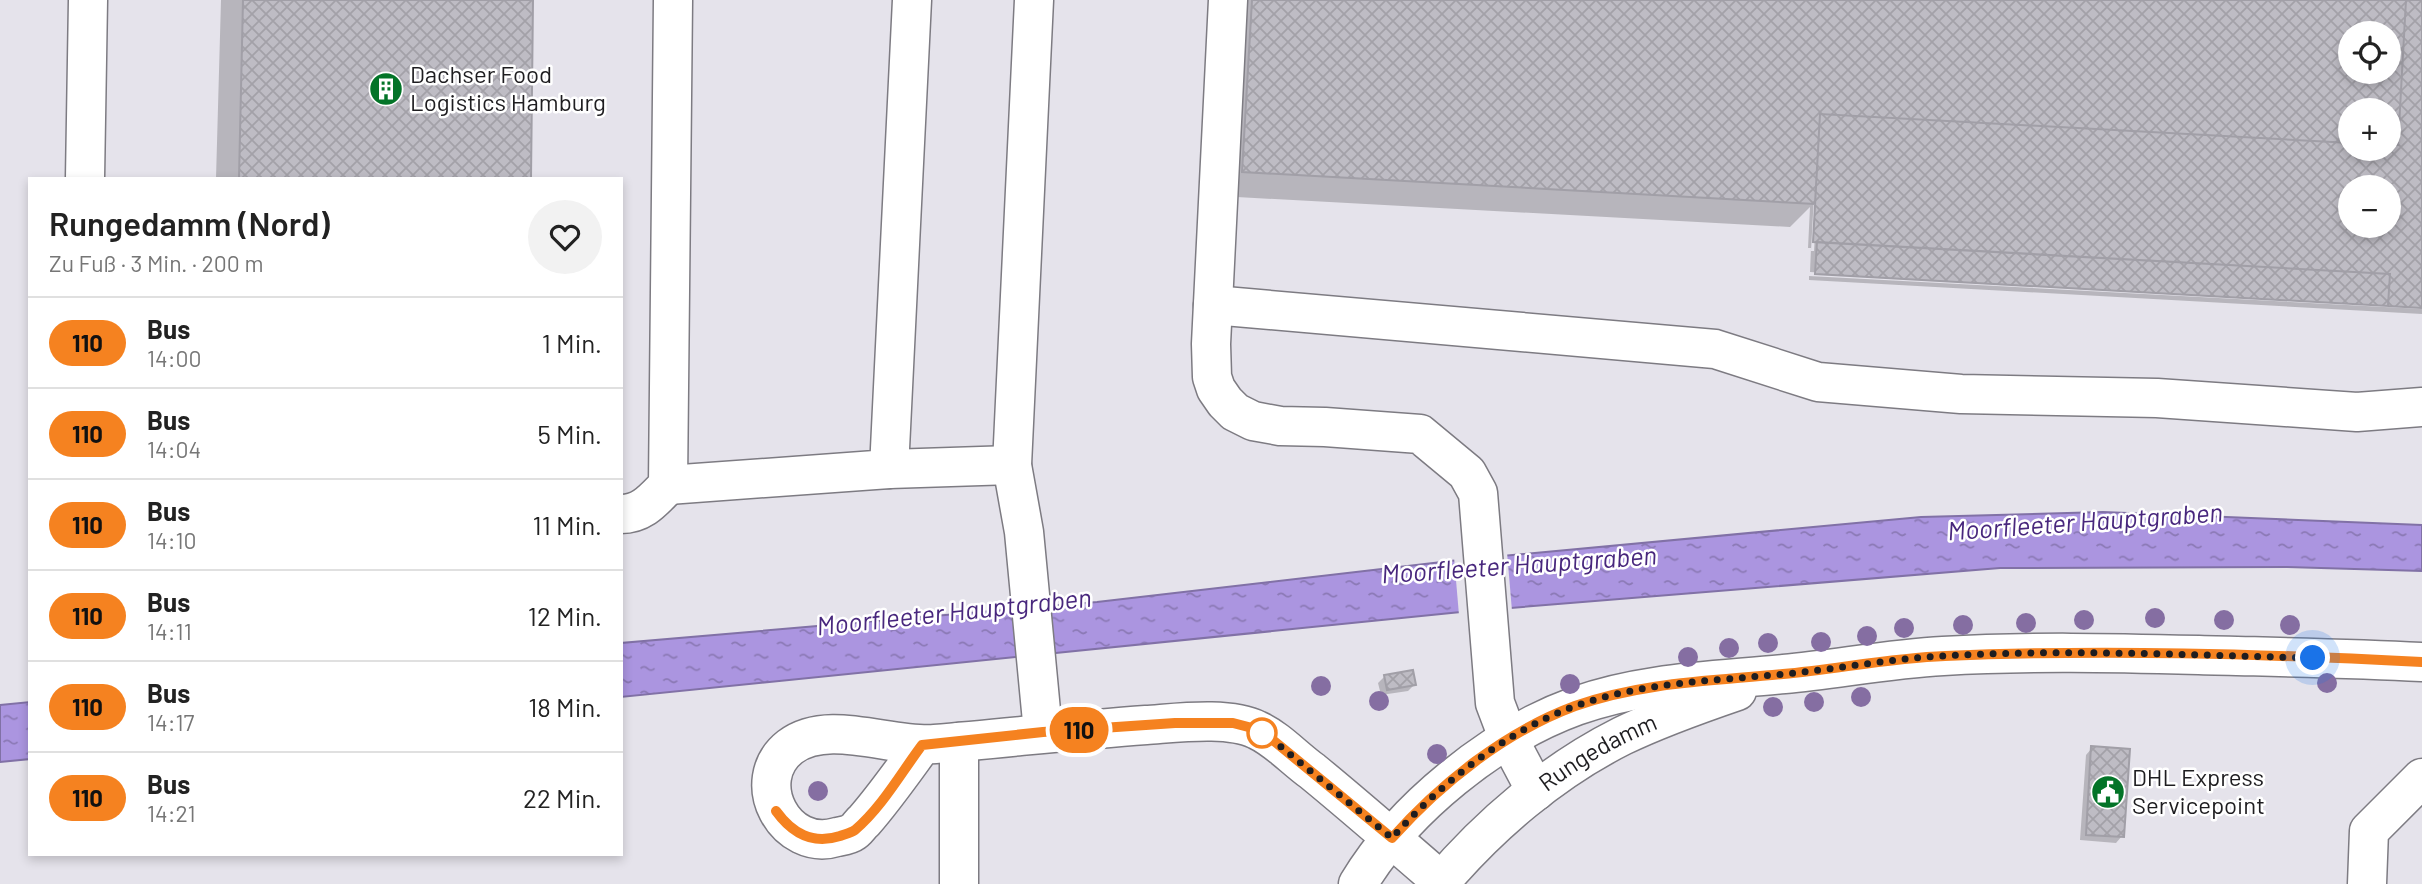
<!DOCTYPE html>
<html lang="de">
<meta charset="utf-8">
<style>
:root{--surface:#fff;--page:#f2f2f2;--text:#222;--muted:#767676;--line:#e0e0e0}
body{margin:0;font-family:Barlow,sans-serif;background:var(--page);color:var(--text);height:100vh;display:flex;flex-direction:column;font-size:26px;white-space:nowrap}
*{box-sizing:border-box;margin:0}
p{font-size:23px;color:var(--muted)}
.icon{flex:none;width:38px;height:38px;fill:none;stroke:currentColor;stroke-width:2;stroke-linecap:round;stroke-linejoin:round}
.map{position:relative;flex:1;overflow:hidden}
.drawer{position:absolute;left:28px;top:177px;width:595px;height:679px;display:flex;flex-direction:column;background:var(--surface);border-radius:0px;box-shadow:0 4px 10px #0003}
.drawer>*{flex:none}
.badge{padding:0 14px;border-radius:23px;font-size:24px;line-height:46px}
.tools{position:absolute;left:2338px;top:21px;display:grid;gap:14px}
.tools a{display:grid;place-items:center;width:63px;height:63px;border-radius:50%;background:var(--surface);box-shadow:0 4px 10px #0003;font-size:35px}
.you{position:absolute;width:35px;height:35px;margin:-18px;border:5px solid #fff;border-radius:50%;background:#1a73e8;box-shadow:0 0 0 10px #1a73e833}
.map>.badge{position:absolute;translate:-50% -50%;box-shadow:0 0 0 4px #fff}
.round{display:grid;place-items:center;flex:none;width:74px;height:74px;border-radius:37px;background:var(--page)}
.overview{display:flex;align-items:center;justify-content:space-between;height:119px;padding:0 21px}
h1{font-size:33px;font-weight:600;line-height:52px}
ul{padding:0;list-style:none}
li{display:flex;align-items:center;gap:21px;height:91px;padding:0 21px;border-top:2px solid var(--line)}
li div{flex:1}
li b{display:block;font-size:26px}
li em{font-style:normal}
li .badge{min-width:77px;font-weight:700;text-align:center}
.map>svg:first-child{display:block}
.water{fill:url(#water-ripples);stroke:#8171a6;stroke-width:2}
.pier{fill:#e5e3eb}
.shadow{fill:#0003;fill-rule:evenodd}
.building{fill:url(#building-cross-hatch);stroke:#a19fa7;stroke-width:2;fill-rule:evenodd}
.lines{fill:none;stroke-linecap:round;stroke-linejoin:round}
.minor-casing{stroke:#7d7b82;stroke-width:41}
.minor{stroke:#fff;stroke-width:38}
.tree{fill:#856ea2}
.line-casing{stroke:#fff;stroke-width:16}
.line{stroke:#f58220;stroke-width:10}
.walk{stroke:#1e1d20;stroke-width:7;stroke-dasharray:0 12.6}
.stop-dot{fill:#fff;stroke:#f58220;stroke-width:3.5}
.labels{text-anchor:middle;stroke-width:5;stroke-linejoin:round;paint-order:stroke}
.poi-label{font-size:24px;fill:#1e1d20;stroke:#fff;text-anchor:start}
.street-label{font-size:24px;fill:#1e1d20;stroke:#fff}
.water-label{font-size:26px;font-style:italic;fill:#48277d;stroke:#fff}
</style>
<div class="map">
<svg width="2422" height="884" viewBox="0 0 2422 884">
<defs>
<pattern id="water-ripples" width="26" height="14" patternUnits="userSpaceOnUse" patternTransform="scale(1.75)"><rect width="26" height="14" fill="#ab95e0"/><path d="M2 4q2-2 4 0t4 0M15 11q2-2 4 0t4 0" fill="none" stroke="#8b79b5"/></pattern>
<pattern id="building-cross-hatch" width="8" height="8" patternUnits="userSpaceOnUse" patternTransform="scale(1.75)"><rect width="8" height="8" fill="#bebcc4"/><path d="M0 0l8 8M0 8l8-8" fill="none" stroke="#a3a1a8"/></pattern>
</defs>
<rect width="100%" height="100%" fill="#e5e3eb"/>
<!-- water -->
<path class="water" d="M2103 512 2422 525V571L2287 567 2000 568 1461 612 621 697V643L1097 602 1459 560 1921 517Z
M30 702V759L0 762V705Z"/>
<!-- pier -->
<path class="pier" d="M1507 552 1512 611 1459 615 1454 557Z"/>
<!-- shadow -->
<path class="shadow" d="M221 0H531L529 178H216Z
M1230 0H2422V306L1810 272 1811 248H1808L1810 207 1790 227 1219 196ZM2350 33H2389V72H2350ZM2350 110H2389V149H2350ZM1817 139H1821L1814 251H1811ZM2350 187H2389V226H2350Z
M1809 276 2422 309V314L1809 280Z
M1385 676 1414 685 1408 691 1381 695 1378 683Z
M2092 748 2122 836 2116 843 2080 840 2086 755Z"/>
<!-- building -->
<path class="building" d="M243 0H533L531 178H239Z
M1252 0H2406L2398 145H2389V110H2350V143L1820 114 1815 204 1242 172ZM2350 33H2389V72H2350Z
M2406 0H2422V308L2388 306 2390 274 1813 242 1820 114 2350 143V149H2389V145H2398ZM2350 187H2389V226H2350Z
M1817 242 2390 274 2388 306 1815 274Z
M1413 670 1416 685 1387 690 1384 675Z
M2091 746 2130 749 2124 837 2086 835Z"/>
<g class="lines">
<!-- minor casing -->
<g class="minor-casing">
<g id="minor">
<path d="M1034 0 1012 465 1024 532 1043 732"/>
<path d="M1228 0 1211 344 1212 377 1216 389 1225 402 1235 412 1253 421 1280 426 1325 427 1420 434 1467 473 1478 493 1495 703 1509 740 1536 791"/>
<path d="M85 178 88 0"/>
<path d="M1213 305 1715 349 1818 382 1961 394 2157 398 2357 412 2422 407"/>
<path d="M889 469 1012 465"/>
<path d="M668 485 889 469 912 0"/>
<path d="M621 514C643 514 654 499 668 485L673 0"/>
<path d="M959 742V884"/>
<path d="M922 745C903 771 885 797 864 821 860 824 857 830 853 832 849 835 842 836 837 837 785 853 747 781 790 747 828 718 891 748 935 744 1006 738 1076 730 1146 725 1177 723 1229 716 1257 730 1277 739 1294 758 1312 771 1356 807 1398 844 1441 881"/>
<path d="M1358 884C1403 809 1493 736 1576 706 1643 682 1713 681 1784 674 1837 669 1889 659 1943 656 2028 651 2114 653 2199 655 2274 657 2348 658 2422 662"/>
<path id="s1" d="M1439 884C1489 825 1552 771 1622 736 1659 718 1699 704 1737 691"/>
<path d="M2367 884 2369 831 2422 778"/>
</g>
</g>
<!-- minor -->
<use href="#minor" class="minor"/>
</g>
<!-- trees -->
<g class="tree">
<circle cx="2155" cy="618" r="10"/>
<circle cx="2084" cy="620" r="10"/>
<circle cx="2224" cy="620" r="10"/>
<circle cx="2026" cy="623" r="10"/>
<circle cx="1963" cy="625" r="10"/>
<circle cx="2290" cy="625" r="10"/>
<circle cx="1904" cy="628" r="10"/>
<circle cx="1867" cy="636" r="10"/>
<circle cx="1821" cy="642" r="10"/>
<circle cx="1768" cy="643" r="10"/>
<circle cx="1729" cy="648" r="10"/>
<circle cx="1688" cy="657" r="10"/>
<circle cx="2327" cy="683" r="10"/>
<circle cx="1570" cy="684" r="10"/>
<circle cx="1321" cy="686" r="10"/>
<circle cx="1861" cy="697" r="10"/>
<circle cx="1379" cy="701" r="10"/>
<circle cx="1814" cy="702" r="10"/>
<circle cx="1773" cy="707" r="10"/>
<circle cx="1437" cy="754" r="10"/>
<circle cx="818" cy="791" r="10"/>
</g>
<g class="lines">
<!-- line casing -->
<g class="line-casing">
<path id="line" d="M776 811C792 833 812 845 840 836 845 834 851 833 855 830 882 807 901 773 922 745L1043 732 1175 723H1233L1256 729 1274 741 1392 838C1441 783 1505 732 1575 706 1643 682 1713 681 1783 674 1837 669 1891 658 1945 656 2103 649 2264 654 2422 662"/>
</g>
<!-- line -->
<use href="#line" class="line"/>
<!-- walk -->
<path class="walk" d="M1262 733 1256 729 1274 741 1392 838C1441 783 1505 732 1575 706 1643 682 1713 681 1784 674 1837 669 1889 659 1942 656 2065 649 2189 655 2313 658"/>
</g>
<!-- icons -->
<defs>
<g id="building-disc" transform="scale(1.75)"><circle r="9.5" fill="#037428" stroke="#fff"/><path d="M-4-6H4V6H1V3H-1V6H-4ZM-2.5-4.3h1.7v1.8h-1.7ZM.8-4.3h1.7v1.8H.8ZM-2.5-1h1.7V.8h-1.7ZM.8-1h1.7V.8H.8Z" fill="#fff"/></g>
<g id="civic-disc" transform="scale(1.75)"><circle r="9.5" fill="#037428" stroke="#fff"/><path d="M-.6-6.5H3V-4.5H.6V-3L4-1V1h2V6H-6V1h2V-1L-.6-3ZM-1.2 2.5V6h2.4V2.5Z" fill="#fff"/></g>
</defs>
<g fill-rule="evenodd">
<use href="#building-disc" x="386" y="89"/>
<use href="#civic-disc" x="2108" y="792"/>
</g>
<!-- markers -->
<circle class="stop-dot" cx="1262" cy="733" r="14"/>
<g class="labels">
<!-- poi labels -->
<g class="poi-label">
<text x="410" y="83">Dachser Food<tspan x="410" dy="28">Logistics Hamburg</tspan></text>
<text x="2132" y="786">DHL Express<tspan x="2132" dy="28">Servicepoint</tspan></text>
</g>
<!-- street labels -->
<g class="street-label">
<text dy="8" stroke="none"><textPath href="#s1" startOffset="208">Rungedamm</textPath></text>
</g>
<!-- water labels -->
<g class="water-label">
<text transform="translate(2085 522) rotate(-4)" y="9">Moorfleeter Hauptgraben</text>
<text transform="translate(1519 565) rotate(-4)" y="9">Moorfleeter Hauptgraben</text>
<text transform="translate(954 612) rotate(-6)" y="9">Moorfleeter Hauptgraben</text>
</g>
</g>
</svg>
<div class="tools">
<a><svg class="icon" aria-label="locate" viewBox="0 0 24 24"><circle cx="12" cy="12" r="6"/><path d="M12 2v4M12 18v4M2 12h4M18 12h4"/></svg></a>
<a>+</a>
<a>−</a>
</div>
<div class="you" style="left:2313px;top:658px"></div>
<b class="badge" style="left:1079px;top:730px;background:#f58220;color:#111">110</b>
<section class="drawer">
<div class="overview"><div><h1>Rungedamm (Nord)</h1><p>Zu Fuß · 3 Min. · 200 m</p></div><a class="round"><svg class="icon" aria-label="heart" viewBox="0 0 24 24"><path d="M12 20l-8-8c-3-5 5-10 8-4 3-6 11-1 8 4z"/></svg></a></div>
<ul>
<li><span class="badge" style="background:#f58220;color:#111">110</span><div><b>Bus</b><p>14:00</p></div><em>1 Min.</em></li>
<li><span class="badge" style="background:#f58220;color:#111">110</span><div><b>Bus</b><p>14:04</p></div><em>5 Min.</em></li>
<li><span class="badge" style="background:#f58220;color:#111">110</span><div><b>Bus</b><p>14:10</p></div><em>11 Min.</em></li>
<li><span class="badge" style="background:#f58220;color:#111">110</span><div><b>Bus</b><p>14:11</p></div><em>12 Min.</em></li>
<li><span class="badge" style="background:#f58220;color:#111">110</span><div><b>Bus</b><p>14:17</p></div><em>18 Min.</em></li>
<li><span class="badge" style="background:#f58220;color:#111">110</span><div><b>Bus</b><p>14:21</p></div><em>22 Min.</em></li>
</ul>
</section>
</div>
